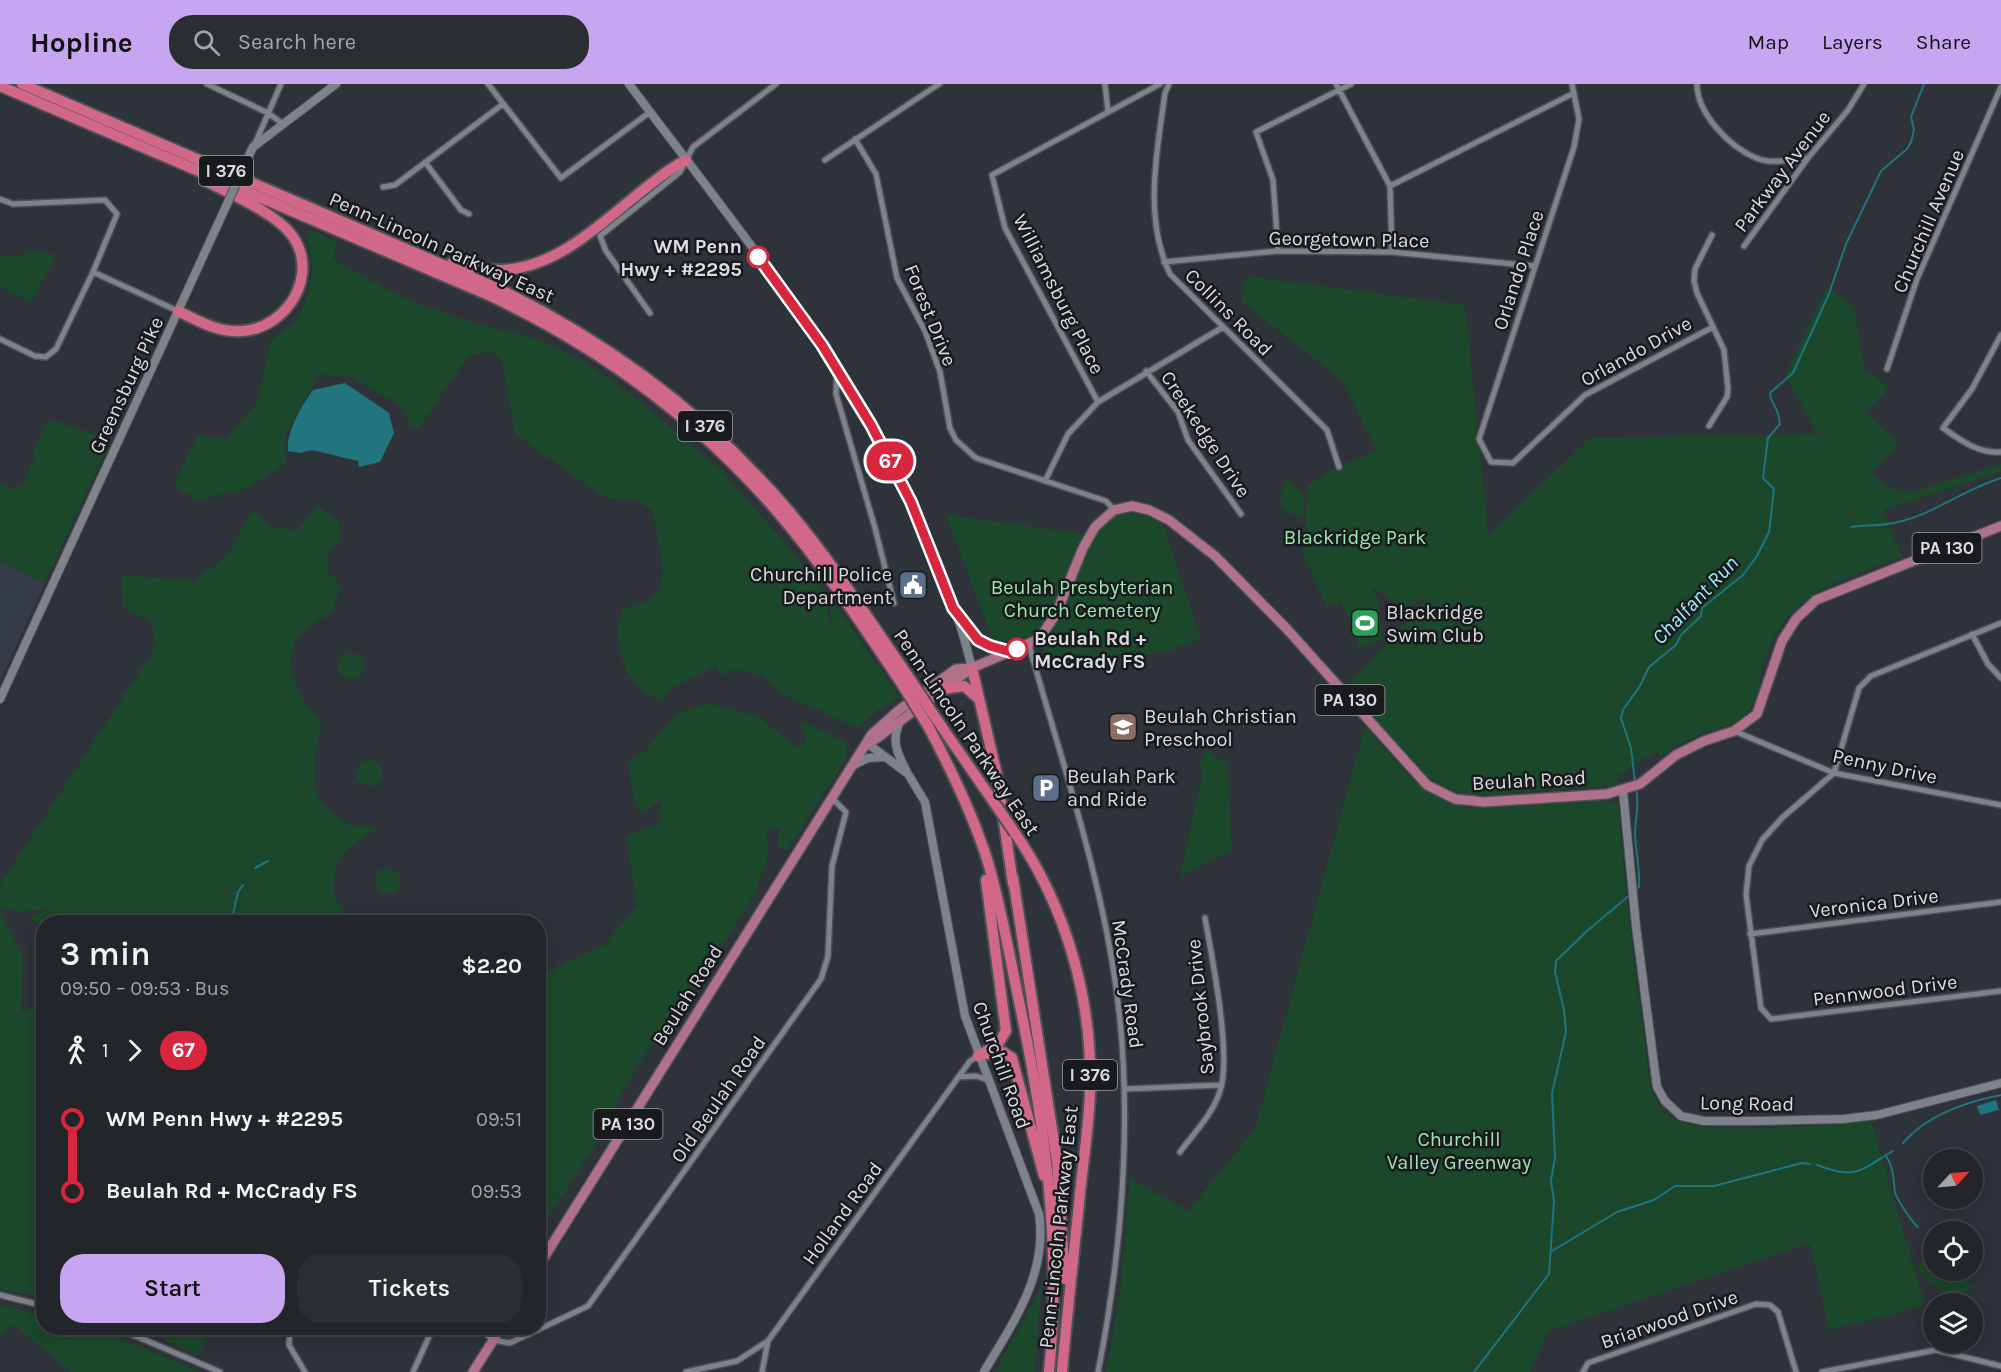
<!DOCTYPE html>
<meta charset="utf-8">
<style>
:root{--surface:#22262b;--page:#2a2e33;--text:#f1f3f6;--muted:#a2a5a9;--line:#3f4347;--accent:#c6a6f0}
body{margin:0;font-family:Karla,sans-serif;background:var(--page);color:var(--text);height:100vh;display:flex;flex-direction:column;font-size:22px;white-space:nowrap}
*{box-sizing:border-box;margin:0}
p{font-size:20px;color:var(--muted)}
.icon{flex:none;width:33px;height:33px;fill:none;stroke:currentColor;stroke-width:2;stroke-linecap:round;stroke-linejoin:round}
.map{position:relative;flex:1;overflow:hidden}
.drawer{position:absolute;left:36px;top:831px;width:510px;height:420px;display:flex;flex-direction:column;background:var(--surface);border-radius:24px;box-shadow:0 3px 15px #0003,0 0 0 2px var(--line)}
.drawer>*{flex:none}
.badge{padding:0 12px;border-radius:20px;font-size:21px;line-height:39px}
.needle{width:39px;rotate:64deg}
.buttons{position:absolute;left:1923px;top:1065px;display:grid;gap:12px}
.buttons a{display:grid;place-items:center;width:60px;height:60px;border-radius:50%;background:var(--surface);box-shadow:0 3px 15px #0003,0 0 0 2px var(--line);font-size:30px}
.map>.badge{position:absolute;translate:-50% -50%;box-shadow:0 0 0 3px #fff}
.legs{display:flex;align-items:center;gap:9px;height:66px;padding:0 24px;font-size:20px}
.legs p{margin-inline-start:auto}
.head{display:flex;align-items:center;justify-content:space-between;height:102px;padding:0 24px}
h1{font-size:33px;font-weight:600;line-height:45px}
.action{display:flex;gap:12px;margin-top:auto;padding:12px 24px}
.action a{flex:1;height:69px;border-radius:24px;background:var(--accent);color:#111;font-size:24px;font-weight:600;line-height:69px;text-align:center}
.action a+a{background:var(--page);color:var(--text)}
ul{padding:0 24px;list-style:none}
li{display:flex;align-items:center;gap:21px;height:72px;font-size:22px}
li i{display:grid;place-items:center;width:9px;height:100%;margin:0 8px;background:currentColor}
li i::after{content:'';width:15px;height:15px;margin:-8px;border:4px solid;border-radius:50%;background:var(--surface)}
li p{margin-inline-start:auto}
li:first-child i{background:linear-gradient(#0000 50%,currentColor 0)}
li:last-child i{background:linear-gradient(currentColor 50%,#0000 0)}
header{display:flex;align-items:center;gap:36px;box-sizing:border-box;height:84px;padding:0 30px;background:var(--accent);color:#111}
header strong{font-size:28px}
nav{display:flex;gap:33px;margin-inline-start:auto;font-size:21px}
.search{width:420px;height:54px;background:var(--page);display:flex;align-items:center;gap:15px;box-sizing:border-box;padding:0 21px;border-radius:24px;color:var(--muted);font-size:22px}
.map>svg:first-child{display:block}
.built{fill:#353c48}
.green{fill:#1b472a}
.water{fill:#20757e}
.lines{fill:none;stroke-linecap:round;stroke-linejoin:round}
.stream{stroke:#20757e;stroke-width:2}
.street-casing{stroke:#4e5056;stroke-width:8}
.secondary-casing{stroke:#4e5056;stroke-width:10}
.primary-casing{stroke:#4e5056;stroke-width:12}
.highway-casing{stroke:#4e5056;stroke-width:14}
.street{stroke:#7e838b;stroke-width:5}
.secondary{stroke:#7e838b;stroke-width:8}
.primary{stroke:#b0728a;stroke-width:9}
.highway{stroke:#d16789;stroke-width:10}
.secondary-bridge-casing{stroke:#4e5056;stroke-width:10;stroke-linecap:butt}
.highway-bridge-casing{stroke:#4e5056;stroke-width:14;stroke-linecap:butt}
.secondary-bridge{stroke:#7e838b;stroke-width:8}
.highway-bridge{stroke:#d16789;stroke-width:10}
.line-1-casing{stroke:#fff;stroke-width:14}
.line-1{stroke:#d7263d;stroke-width:9}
.stop-1-dot{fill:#fff;stroke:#d7263d;stroke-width:3}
.labels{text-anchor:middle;stroke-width:5;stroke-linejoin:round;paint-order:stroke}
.shield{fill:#181a1d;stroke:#a0a2a6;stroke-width:1.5}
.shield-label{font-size:18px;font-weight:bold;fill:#dadce0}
.street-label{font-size:20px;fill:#dadce0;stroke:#181a1d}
.stop-label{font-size:20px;font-weight:bold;fill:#dadce0;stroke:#181a1d;text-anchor:end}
.park-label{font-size:20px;fill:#9ae6ae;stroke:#181a1d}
.poi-label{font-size:20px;fill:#dadce0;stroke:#181a1d;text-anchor:start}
.water-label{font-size:21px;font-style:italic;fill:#97f0fa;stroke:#181a1d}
</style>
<header>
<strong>Hopline</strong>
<div class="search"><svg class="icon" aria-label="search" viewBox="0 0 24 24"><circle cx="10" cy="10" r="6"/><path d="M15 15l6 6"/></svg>Search here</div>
<nav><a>Map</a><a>Layers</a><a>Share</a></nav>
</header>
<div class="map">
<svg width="2001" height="1288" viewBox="0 0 2001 1288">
<rect width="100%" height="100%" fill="#2e3239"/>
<!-- built -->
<path class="built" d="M0 478 45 499 0 597Z"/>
<!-- green -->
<path class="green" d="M310 146 337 158 333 175 398 211 422 221 462 235 538 255 585 278 633 312 721 386 785 459 824 508 831 541V514L900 613 876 627 858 644 779 609 762 591 735 586 720 591 716 581C700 592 682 597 666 608L664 618C657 614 649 611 643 607 622 592 611 547 623 525 634 522 649 518 657 509 670 493 656 447 652 427L636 416 605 414 515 350 502 277 493 268 469 271 419 344 411 342 399 320 347 292 319 291 285 352 286 380 248 404 197 417 174 402 197 351 226 355 258 317 270 258 298 234 308 211 312 184 307 153Z
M33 166 57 172 31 218 0 203V172L18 173Z
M1246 192 1465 221 1488 451 1590 354 1818 350 1785 291 1827 203 1854 223 1866 295 1870 287 1889 304 1866 329 1899 360 1871 390 1894 406 1909 409 2001 380V388L1883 426 1902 473C1840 497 1790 506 1765 575 1759 594 1760 616 1746 630 1736 641 1718 644 1705 649 1689 655 1674 663 1661 673L1657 667 1617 693 1619 701 1479 711C1466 710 1454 708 1443 702 1406 685 1372 635 1345 605L1429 512 1404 525 1371 503 1378 517 1383 554 1360 565 1341 517 1327 523 1303 470 1308 401 1333 385 1376 366 1343 297 1241 217Z
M53 336 106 354 109 360 45 499 0 478V399L13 405 23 401 34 373 32 369 47 338Z
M1288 394 1304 411V432L1288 429 1281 424 1280 408Z
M318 422 339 437 341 456 328 468V488L341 501 332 530C273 552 286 601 321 639 321 654 315 667 314 681 313 721 336 743 374 743L376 747C335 762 317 806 353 838H44L43 859 38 841 30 833 49 825 20 828 0 823V801L156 562 151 538 123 524 122 491 193 497 226 473 253 426 268 441 296 447Z
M1125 428 1146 431 1163 440 1201 555 1170 567 1087 580 1067 586 1028 554 994 559 946 431 1093 451 1108 435Z
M338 582a13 13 0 1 1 26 0a13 13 0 1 1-26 0Z
M708 619 759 633 792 660 800 663 806 656 801 642 804 639 846 658 847 673 787 767 777 762 780 743 767 747 768 773 754 812 678 931 638 980 593 1065 539 1147V892L604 861 637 822 626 752 659 740 661 717 644 728 636 726 627 677 642 670 677 630Z
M1365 642C1395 676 1423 717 1471 724L1608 716 1618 720 1629 837 1650 1002C1655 1015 1659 1025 1671 1033 1698 1053 1809 1041 1847 1040L1871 1037 1925 1221 1829 1247 1810 1159 1549 1247 1530 1288H1106L1120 1209 1130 1095 1188 1127 1255 1045Z
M1205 666 1227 679 1232 766 1180 793 1202 692 1200 679Z
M356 689a13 13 0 1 1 26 0a13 13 0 1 1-26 0Z
M375 797a13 13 0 1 1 26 0a13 13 0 1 1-26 0Z
M0 826 23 872 21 927 37 923 43 906V1214L0 1205Z
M1933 1169 1934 1186 1964 1187 1971 1203 1962 1212 1951 1215 1921 1191 1918 1180Z
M1042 1201 1034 1288H995Z
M0 1220 43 1232 44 1244H85L114 1251 200 1288H71L13 1240 0 1254Z
M140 1244H214L197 1271Z"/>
<!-- water -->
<path class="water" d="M345 299 389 329 394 349 380 378 359 383 358 377 312 366 300 369 288 367C286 348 302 321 313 306Z
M1372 525 1376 548 1365 550 1360 527Z
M1996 1016 1999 1026 1980 1031 1977 1022Z"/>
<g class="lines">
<!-- stream -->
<path class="stream" d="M1851 443C1866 441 1883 442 1898 438 1934 430 1965 405 2001 394
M1635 698 1631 664 1621 634 1623 626 1640 602 1649 583 1676 561 1681 551 1701 532 1702 524 1743 491 1757 472 1769 448 1774 405 1763 394 1768 354 1780 340C1779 323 1770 319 1770 309L1793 289 1829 210 1846 160 1881 87 1907 65 1911 58 1914 46 1911 33 1924 0
M255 784 268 777
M1635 806 1639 803C1640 785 1636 769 1635 751 1635 734 1640 721 1636 704
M231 838 238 808 243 801
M1903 1059C1927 1031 1965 1018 2001 1011
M1886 1072C1894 1083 1893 1095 1895 1108 1897 1116 1912 1138 1918 1143
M1817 1081C1856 1096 1859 1087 1893 1067
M538 1140 546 1131
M1552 1167 1617 1128 1654 1116 1675 1102H1714L1802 1079 1810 1080
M1474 1288 1549 1190 1554 1117 1551 1097 1555 1073 1552 1009 1566 948 1564 926 1555 888 1556 877 1587 847 1631 810"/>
<!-- street casing -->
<g class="street-casing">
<path id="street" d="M207 0 268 29 283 40
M488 0 561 94 650 28
M1105 0 1108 28
M1169 0 1165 9C1157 67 1143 134 1170 190L1327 346 1339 383
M1336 0 1390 102 1392 168
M1572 0 1579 35 1574 63 1479 355 1491 378 1513 379 1585 311 1713 243
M1697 0C1697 30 1730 63 1756 74 1773 81 1791 75 1808 74
M855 55 876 90 897 194 925 247 940 288 950 344 956 356 976 374 1106 417 1114 426
M254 62 281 0
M825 76 939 0
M425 78 461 126 469 130
M1390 102 1574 9
M383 103 395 101 503 20
M0 115 13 120 105 116 117 130 93 188 56 265 46 273 35 272 0 255
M1744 162 1808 74 1848 26 1864 0
M1278 167 1273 96 1256 48 1351 0
M1164 178 1278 167 1392 168 1534 182
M93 188 178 227
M650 229 606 167 600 152 680 88 693 63 776 0
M2001 251 1972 305 1943 344C1960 356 1979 370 2001 368
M837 285 836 310 875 444 894 519
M1887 285 1917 195 2001 3
M1146 287 1178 328 1188 356 1241 430
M1098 318 1005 144 992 91 1160 0
M1709 342 1727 313 1728 305 1724 266 1697 209 1694 197 1695 185 1712 151
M1045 397 1068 350 1098 318 1223 243
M2001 539 1871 592 1859 604 1834 689 1783 733 1762 756 1749 782 1746 811 1761 924 1771 935 2001 907
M1972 550 1988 580 2001 594
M1029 561C1058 665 1094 770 1112 877 1135 1009 1124 1157 1098 1288
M1734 647 1834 689 2001 721
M1750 850 2001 818
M958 993 976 992 988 996
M1125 1005 1222 1001
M1180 1068C1194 1049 1213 1030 1220 1007 1232 972 1212 873 1205 834
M0 1211 44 1222
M117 1244 220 1288
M290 1244 289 1261 305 1288
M398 1244H411
M479 1244 493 1256 510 1259 588 1222 821 895 828 872 832 782 846 728 832 714
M413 1288 433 1244
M686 1288 737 1277 768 1257
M762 1288 768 1257 970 977 978 972
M1583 1288 1588 1279 1756 1220 1770 1221 1778 1228 1796 1288
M1822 1288 1936 1266 2001 1282"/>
</g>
<!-- secondary casing -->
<g class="secondary-casing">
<path id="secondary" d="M629 0C764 180 917 360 972 584
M244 82 253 63 336 0
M0 615 228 118
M900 638C891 656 897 669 906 686
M867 659 908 690 925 718 965 932 1039 1130C1048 1191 1013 1238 984 1288
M852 682 868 674 885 673
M1623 707 1636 842 1657 1003 1665 1017 1681 1032 1704 1037H1755L1843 1035 1877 1031 2001 999"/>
</g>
<!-- primary casing -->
<g class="primary-casing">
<path id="primary" d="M953 524C972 551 978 560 1011 568
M867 659 876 655 972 584
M538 1183 872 650 899 626 956 585 972 584 1039 555 1056 530 1083 464 1095 443 1114 426 1132 422 1149 426 1169 436 1215 472 1286 544 1427 701 1455 715 1484 718 1607 710 1640 700 1676 671 1704 657 1734 647 1757 630 1782 557 1796 535 1816 516 2001 442
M473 1288 501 1244"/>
</g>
<!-- highway casing -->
<g class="highway-casing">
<path id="highway" d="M22 0 497 204C608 258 708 332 788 426 832 478 869 536 908 592
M0 2 493 213C610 269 714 348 795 449 833 496 866 547 900 597
M452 179C468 182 485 186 502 186 574 183 626 109 686 76
M178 227C199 237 218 249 242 247 288 244 321 189 291 150 274 128 230 110 206 97
M972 584 997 691 1013 800
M943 605 964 602 979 615
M937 636 993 717
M928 642C951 685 972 729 987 775 1001 821 1009 870 1019 917 1045 1041 1062 1162 1049 1288
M1015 749C1066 823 1093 916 1090 1007 1089 1045 1082 1083 1079 1120 1073 1176 1067 1232 1062 1288
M1013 794 1057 1077 1065 1195
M987 970 1003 968 1012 974 1044 1092
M978 972 998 960 1006 947 986 796"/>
</g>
<!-- street -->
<use href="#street" class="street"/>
<!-- secondary -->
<use href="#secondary" class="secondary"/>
<!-- primary -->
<use href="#primary" class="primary"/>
<!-- highway -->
<use href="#highway" class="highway"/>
<!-- secondary-bridge casing -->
<g class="secondary-bridge-casing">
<path id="secondary-bridge" d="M228 118 244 82"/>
</g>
<!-- highway-bridge casing -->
<g class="highway-bridge-casing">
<path id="highway-bridge" d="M908 592 937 636
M900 597 928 642
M993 717 1015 749"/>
</g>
<!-- secondary-bridge -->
<use href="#secondary-bridge" class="secondary-bridge"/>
<!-- highway-bridge -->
<use href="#highway-bridge" class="highway-bridge"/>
</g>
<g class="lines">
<!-- line-1 casing -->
<g class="line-1-casing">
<path id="line-1" d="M758 173 822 261 871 341 911 418 953 524 978 556 990 562 1011 568 1017 565"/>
</g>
<!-- line-1 -->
<use href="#line-1" class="line-1"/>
</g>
<!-- icons -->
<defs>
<g id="civic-square" transform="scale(1.5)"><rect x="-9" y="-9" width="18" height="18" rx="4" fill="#5c6f8a" stroke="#181a1d"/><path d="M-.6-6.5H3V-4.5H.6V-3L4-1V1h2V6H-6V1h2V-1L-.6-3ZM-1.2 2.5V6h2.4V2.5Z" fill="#fff"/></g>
<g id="stadium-square" transform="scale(1.5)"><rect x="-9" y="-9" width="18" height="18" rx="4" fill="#2e9e5b" stroke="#181a1d"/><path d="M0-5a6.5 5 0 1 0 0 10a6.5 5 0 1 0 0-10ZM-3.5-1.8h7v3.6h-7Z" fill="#fff"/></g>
<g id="school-square" transform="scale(1.5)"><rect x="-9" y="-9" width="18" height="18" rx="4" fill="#8d6e63" stroke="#181a1d"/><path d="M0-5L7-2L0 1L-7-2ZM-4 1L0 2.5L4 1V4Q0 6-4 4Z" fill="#fff"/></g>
<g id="parking-square" transform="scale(1.5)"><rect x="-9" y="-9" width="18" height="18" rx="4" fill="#5c6f8a" stroke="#181a1d"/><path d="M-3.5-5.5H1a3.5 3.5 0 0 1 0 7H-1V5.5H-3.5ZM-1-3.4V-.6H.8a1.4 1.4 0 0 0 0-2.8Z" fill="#fff"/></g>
</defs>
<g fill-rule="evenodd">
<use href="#civic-square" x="913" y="501"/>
<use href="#stadium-square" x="1365" y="539"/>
<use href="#school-square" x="1123" y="643"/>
<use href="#parking-square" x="1046" y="704"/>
</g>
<!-- markers -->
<g class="stop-1-dot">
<circle cx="758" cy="173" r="10"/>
<circle cx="1017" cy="565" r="10"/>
</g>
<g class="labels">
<!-- shield labels -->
<g class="shield">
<rect x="199" y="72" width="54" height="30" rx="4.5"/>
<rect x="678" y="327" width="54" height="30" rx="4.5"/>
<rect x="1912.5" y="449" width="69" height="30" rx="4.5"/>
<rect x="1315.5" y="601" width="69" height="30" rx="4.5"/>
<rect x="1063" y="976" width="54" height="30" rx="4.5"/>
<rect x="593.5" y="1025" width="69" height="30" rx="4.5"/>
</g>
<g class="shield-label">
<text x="226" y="93">I 376</text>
<text x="705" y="348">I 376</text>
<text x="1947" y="470">PA 130</text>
<text x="1350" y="622">PA 130</text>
<text x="1090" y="997">I 376</text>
<text x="628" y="1046">PA 130</text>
</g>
<!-- street labels -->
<g class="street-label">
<text transform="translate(1782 87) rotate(-53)" y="7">Parkway Avenue</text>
<text transform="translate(1928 137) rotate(-67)" y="7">Churchill Avenue</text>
<text transform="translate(1349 155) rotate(1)" y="7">Georgetown Place</text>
<text transform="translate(442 163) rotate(24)" y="7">Penn-Lincoln Parkway East</text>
<text transform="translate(1518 186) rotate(-72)" y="7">Orlando Place</text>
<text transform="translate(1059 210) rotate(63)" y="7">Williamsburg Place</text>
<text transform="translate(1229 228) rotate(45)" y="7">Collins Road</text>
<text transform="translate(931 231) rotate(68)" y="7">Forest Drive</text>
<text transform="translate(1636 267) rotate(-29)" y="7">Orlando Drive</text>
<text transform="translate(126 301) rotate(-65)" y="7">Greensburg Pike</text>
<text transform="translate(1206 350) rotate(57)" y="7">Creekedge Drive</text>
<text transform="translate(967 648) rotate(56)" y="7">Penn-Lincoln Parkway East</text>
<text transform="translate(1885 682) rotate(12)" y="7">Penny Drive</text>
<text transform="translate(1529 696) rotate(-3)" y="7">Beulah Road</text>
<text transform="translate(1874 819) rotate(-7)" y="7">Veronica Drive</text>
<text transform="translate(1128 900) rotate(82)" y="7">McCrady Road</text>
<text transform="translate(1885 906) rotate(-7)" y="7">Pennwood Drive</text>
<text transform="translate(687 911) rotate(-58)" y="7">Beulah Road</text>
<text transform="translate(1200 923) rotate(-96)" y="7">Saybrook Drive</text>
<text transform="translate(1002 981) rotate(70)" y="7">Churchill Road</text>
<text transform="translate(718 1015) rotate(-55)" y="7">Old Beulah Road</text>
<text transform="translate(1747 1019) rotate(1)" y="7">Long Road</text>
<text transform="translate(842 1129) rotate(-54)" y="7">Holland Road</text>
<text transform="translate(1058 1143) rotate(-84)" y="7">Penn-Lincoln Parkway East</text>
<text transform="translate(1669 1235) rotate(-19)" y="7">Briarwood Drive</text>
</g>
<!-- stop labels -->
<g class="stop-label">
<text x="742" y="169">WM Penn<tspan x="742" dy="23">Hwy + #2295</tspan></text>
<text x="1034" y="561" text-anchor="start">Beulah Rd +<tspan x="1034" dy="23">McCrady FS</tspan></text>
</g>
<!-- park labels -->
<g class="park-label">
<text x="1355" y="460">Blackridge Park</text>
<text x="1082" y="510">Beulah Presbyterian<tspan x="1082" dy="23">Church Cemetery</tspan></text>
<text x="1459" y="1062">Churchill<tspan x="1459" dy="23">Valley Greenway</tspan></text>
</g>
<!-- poi labels -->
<g class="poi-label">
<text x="892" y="497" text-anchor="end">Churchill Police<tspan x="892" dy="23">Department</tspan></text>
<text x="1386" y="535">Blackridge<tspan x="1386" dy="23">Swim Club</tspan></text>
<text x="1144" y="639">Beulah Christian<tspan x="1144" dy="23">Preschool</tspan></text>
<text x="1067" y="699">Beulah Park<tspan x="1067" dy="23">and Ride</tspan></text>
</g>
<!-- water labels -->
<g class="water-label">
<text transform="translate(1695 516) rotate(-46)" y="7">Chalfant Run</text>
</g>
</g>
</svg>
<div class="buttons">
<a><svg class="needle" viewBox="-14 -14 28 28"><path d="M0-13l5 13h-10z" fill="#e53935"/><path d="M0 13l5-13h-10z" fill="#a2a5a9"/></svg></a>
<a><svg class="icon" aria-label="locate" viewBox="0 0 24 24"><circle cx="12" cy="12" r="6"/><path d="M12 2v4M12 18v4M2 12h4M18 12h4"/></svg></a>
<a><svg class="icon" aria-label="layers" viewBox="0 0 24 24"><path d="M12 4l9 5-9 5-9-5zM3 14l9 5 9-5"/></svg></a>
</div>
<b class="badge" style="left:890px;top:377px;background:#d7263d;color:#fff">67</b>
<section class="drawer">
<div class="head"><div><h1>3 min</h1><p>09:50 – 09:53 · Bus</p></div><b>$2.20</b></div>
<div class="legs"><svg class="icon" aria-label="walk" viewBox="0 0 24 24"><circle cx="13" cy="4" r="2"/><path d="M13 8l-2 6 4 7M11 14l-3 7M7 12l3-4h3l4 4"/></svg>1<svg class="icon" aria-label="forward" viewBox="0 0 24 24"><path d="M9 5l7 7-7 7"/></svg><b class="badge" style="background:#d7263d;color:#fff">67</b></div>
<ul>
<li><i style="color:#d7263d"></i><b>WM Penn Hwy + #2295</b><p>09:51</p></li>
<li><i style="color:#d7263d"></i><b>Beulah Rd + McCrady FS</b><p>09:53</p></li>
</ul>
<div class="action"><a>Start</a><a>Tickets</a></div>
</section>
</div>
